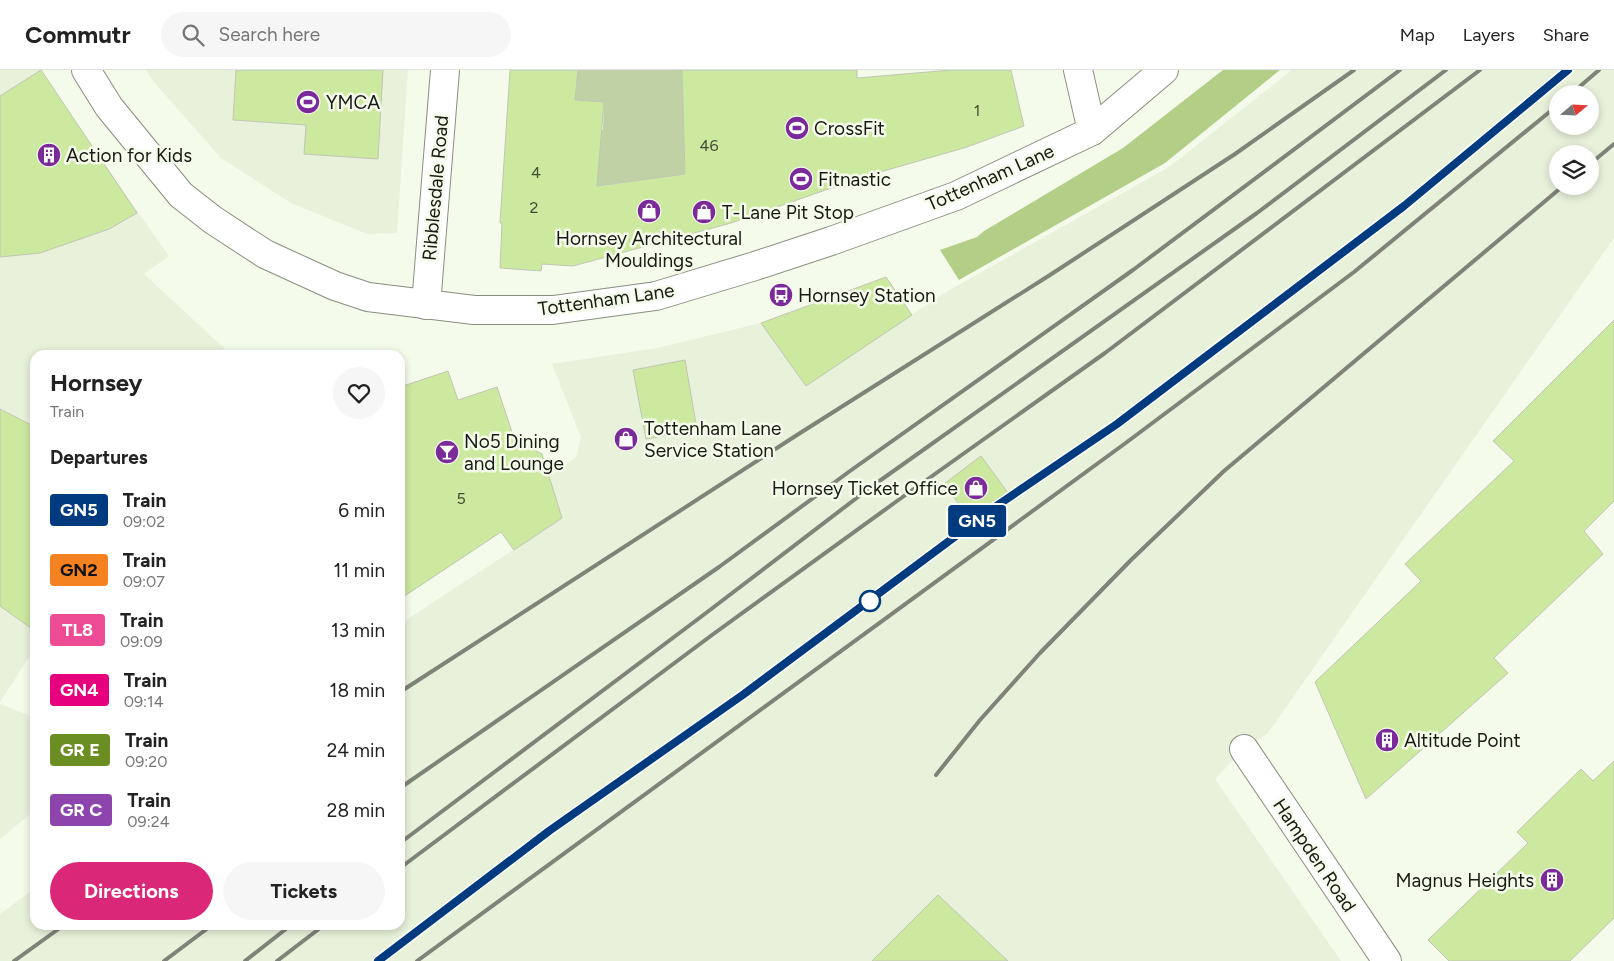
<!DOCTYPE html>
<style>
:root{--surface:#fff;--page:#f6f6f6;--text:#222;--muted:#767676;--line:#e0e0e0;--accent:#db2777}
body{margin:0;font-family:Figtree,sans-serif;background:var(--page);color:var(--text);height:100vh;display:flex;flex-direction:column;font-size:19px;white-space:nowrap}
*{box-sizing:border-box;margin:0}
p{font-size:16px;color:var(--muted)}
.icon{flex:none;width:28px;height:28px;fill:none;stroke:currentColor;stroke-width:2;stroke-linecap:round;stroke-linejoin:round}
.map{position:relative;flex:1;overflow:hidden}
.sheet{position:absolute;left:30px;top:280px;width:375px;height:580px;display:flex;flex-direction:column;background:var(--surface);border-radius:15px;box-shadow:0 2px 8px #0003}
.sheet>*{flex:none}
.badge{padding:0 10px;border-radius:4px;font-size:18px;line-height:32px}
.needle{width:32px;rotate:71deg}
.fabs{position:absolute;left:1549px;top:15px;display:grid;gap:10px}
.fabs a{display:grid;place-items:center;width:50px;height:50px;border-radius:50%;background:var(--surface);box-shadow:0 2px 8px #0003;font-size:25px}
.map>.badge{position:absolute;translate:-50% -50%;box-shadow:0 0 0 2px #fff}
h2{padding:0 20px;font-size:19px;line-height:45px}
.round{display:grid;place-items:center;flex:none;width:52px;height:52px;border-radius:26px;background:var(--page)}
.overview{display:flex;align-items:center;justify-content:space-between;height:85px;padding:0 20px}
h1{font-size:24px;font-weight:700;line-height:38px}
.action{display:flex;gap:10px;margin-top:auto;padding:10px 20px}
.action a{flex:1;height:58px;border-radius:30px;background:var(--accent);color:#fff;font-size:20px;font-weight:700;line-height:58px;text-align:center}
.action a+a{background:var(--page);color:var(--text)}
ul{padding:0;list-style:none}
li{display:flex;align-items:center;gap:15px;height:60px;padding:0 20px}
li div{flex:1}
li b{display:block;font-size:19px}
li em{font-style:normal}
li .badge{min-width:55px;font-weight:700;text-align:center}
header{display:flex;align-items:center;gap:30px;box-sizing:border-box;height:70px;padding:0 25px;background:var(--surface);border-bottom:1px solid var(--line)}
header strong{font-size:24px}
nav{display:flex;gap:28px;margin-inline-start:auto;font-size:18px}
.search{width:350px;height:45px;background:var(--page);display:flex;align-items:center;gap:12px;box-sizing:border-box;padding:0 18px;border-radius:28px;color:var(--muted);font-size:19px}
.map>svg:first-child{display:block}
.built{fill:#e8f1da;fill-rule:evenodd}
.green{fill:#c0d1a6}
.forest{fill:#b3ce86}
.building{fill:#cde89f;stroke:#c0c6b7}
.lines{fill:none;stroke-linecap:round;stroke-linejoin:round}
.street-casing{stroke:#888e80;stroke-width:30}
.primary-casing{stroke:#888e80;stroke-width:30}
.street{stroke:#fff;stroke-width:28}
.primary{stroke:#fff;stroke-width:28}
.rail{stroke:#7f8378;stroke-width:4}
.line-casing{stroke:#fff;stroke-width:11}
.line{stroke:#003b80;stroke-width:8}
.stop-dot{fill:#fff;stroke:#003b80;stroke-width:2.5}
.labels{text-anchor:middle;stroke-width:5;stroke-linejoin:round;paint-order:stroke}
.number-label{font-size:16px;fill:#444d36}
.poi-label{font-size:19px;fill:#171913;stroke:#f5fbeb;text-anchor:start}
.street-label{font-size:19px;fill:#171913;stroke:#f5fbeb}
</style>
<header>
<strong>Commutr</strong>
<div class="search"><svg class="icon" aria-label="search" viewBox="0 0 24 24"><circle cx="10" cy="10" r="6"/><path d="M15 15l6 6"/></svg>Search here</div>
<nav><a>Map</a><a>Layers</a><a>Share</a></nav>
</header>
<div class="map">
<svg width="1614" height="891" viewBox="0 0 1614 891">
<rect width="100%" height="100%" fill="#f5fbeb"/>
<!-- built -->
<path class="built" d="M0 0H41L62 34 169 186 144 204 224 278 219 285H35V578L0 632Z
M146 0H408L397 163 367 164 291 133 221 88 153 11Z
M1292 0H1614V168L1268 663 1244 679 1215 709 1341 891H0V844L35 818V855H400V554L513 480 494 449 576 387 581 367 552 294 657 278 761 253 806 315 946 222 1169 97ZM1558 24H1590V56H1558ZM1558 84H1590V116H1558Z
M0 634 35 648V740L0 769Z"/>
<!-- green -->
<path class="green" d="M578 0H682L685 104 589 117 599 65 603 59 604 32 575 30Z"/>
<!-- forest -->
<path class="forest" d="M1223 0H1280L1165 93 959 210 940 180 977 167 984 161 1123 78Z"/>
<!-- building -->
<path class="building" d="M41 0 137 143 109 159 40 183 0 187V26Z
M236 0H383L378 89 304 84 306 55 233 50Z
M510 0H578L575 30 604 32 597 116 685 104 682 0H857V8L951 0H1011L1024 56 967 77 863 107 731 153 573 196 542 194 541 201 500 198 502 153H500Z
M886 207 912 245 806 316 761 253Z
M1614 250V431L1584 461 1603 484 1494 588 1508 603 1366 729 1315 612 1421 511 1405 494 1514 391 1493 371Z
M685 290 697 360 646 369 633 300Z
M448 301 458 330 497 317 514 368 542 384 562 448 514 480 501 462 400 529V317Z
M0 339 35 357V561L0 536Z
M981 386 1008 423 971 450 944 414Z
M1614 691V848L1570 891H1449L1428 870 1528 773 1517 762 1581 699 1593 711Z
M938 825 1008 891H872Z"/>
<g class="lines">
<!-- street casing -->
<g class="street-casing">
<path id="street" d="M1078 0 1092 61
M426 235 445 0
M1244 679 1387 891"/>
</g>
<!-- primary casing -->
<g class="primary-casing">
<path id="primary" d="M86 0 109 37 181 125 213 150 265 184 335 216 368 227 474 240H553L656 226 755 196 831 171 956 126 1092 61 1164 0"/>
</g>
<!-- street -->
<use href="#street" class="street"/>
<!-- primary -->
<use href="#primary" class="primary"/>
<!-- rail -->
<path class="rail" d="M1571 24 1599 0
M1590 94 1614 74
M400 622 797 365 1050 205 1235 84 1354 0
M936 705 980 650 1040 583 1131 490 1224 401 1563 116
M400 718 719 497 850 401 1133 200 1400 0
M400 773 706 543 871 417 1257 143 1446 0
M400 798 712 565 897 431 1105 283 1480 0
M14 891 64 855
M164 891 212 855
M245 891 291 855
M277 891 324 855
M378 891 549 761 744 624 992 439 1117 354 1404 136 1568 0
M417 891 1127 372 1354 202 1558 35"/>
</g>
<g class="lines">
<!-- line casing -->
<g class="line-casing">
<path id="line" d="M378 891 549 761 744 624 992 439 1117 354 1404 136 1568 0"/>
</g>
<!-- line -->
<use href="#line" class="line"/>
</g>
<!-- icons -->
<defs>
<g id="stadium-disc" transform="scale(1.25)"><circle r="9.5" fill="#7b2a9a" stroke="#f5fbeb"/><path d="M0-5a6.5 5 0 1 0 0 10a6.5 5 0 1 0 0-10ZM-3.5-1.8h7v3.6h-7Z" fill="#fff"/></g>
<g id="building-disc" transform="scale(1.25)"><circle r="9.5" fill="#7b2a9a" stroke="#f5fbeb"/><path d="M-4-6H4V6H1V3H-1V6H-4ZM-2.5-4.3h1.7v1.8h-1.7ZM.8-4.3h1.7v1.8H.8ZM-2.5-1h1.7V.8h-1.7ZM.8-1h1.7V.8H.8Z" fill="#fff"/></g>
<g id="shop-disc" transform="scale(1.25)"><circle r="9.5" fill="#7b2a9a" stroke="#f5fbeb"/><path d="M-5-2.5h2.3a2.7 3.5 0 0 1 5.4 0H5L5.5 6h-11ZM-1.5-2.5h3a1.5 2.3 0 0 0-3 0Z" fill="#fff"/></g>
<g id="bus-disc" transform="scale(1.25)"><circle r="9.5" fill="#7b2a9a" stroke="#f5fbeb"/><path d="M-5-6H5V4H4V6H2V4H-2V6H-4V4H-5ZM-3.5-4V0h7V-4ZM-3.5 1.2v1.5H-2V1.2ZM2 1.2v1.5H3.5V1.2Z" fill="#fff"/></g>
<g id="bar-disc" transform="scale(1.25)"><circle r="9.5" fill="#7b2a9a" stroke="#f5fbeb"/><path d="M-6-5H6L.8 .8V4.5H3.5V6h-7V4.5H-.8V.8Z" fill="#fff"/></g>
</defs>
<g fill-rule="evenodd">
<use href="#stadium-disc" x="308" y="32"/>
<use href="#stadium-disc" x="797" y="58"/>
<use href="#building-disc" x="49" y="85"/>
<use href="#stadium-disc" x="801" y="109"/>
<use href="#shop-disc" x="649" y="141"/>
<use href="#shop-disc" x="704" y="142"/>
<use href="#bus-disc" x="781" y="225"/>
<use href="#shop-disc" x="626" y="369"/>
<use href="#bar-disc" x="447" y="382"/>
<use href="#shop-disc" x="976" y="418"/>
<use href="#building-disc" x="1387" y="670"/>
<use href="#building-disc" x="1552" y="810"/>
</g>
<!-- markers -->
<circle class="stop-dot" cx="870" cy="531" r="10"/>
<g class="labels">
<!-- number labels -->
<g class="number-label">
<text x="977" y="46">1</text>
<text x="709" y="81">46</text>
<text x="536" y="108">4</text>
<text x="534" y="143">2</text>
<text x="461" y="434">5</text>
</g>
<!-- poi labels -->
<g class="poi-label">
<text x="326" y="39">YMCA</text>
<text x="814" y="65">CrossFit</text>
<text x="66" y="92">Action for Kids</text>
<text x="818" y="116">Fitnastic</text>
<text x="722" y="149">T-Lane Pit Stop</text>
<text x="649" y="175" text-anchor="middle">Hornsey Architectural<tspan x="649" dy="22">Mouldings</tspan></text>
<text x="798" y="232">Hornsey Station</text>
<text x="644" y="365">Tottenham Lane<tspan x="644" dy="22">Service Station</tspan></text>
<text x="464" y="378">No5 Dining<tspan x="464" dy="22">and Lounge</tspan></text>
<text x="958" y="425" text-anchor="end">Hornsey Ticket Office</text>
<text x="1404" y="677">Altitude Point</text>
<text x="1534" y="817" text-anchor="end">Magnus Heights</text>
</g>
<!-- street labels -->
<g class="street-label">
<text transform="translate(990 107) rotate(-24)" y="7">Tottenham Lane</text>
<text transform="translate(435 118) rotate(-85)" y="7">Ribblesdale Road</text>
<text transform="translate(606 229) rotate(-8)" y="7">Tottenham Lane</text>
<text transform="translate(1315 785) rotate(56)" y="7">Hampden Road</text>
</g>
</g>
</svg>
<div class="fabs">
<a><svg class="needle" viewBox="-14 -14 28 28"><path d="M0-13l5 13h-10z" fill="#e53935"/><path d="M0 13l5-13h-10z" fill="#767676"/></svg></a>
<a><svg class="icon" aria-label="layers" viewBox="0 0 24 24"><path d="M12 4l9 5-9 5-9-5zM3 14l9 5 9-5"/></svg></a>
</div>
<b class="badge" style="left:977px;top:451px;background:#003b80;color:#fff">GN5</b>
<section class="sheet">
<div class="overview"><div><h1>Hornsey</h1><p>Train</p></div><a class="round"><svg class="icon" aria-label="heart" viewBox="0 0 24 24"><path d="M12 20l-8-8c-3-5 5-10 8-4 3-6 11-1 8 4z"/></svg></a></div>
<h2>Departures</h2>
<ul>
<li><span class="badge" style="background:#003b80;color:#fff">GN5</span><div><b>Train</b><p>09:02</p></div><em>6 min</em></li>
<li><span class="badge" style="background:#f58220;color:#111">GN2</span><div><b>Train</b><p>09:07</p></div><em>11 min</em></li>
<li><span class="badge" style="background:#ee4b95;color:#fff">TL8</span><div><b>Train</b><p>09:09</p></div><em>13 min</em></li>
<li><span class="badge" style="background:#e6007e;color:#fff">GN4</span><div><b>Train</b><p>09:14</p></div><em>18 min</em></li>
<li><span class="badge" style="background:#6b8e23;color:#fff">GR E</span><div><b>Train</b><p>09:20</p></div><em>24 min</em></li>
<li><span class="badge" style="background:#8e44ad;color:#fff">GR C</span><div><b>Train</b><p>09:24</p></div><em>28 min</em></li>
</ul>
<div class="action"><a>Directions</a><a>Tickets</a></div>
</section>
</div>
